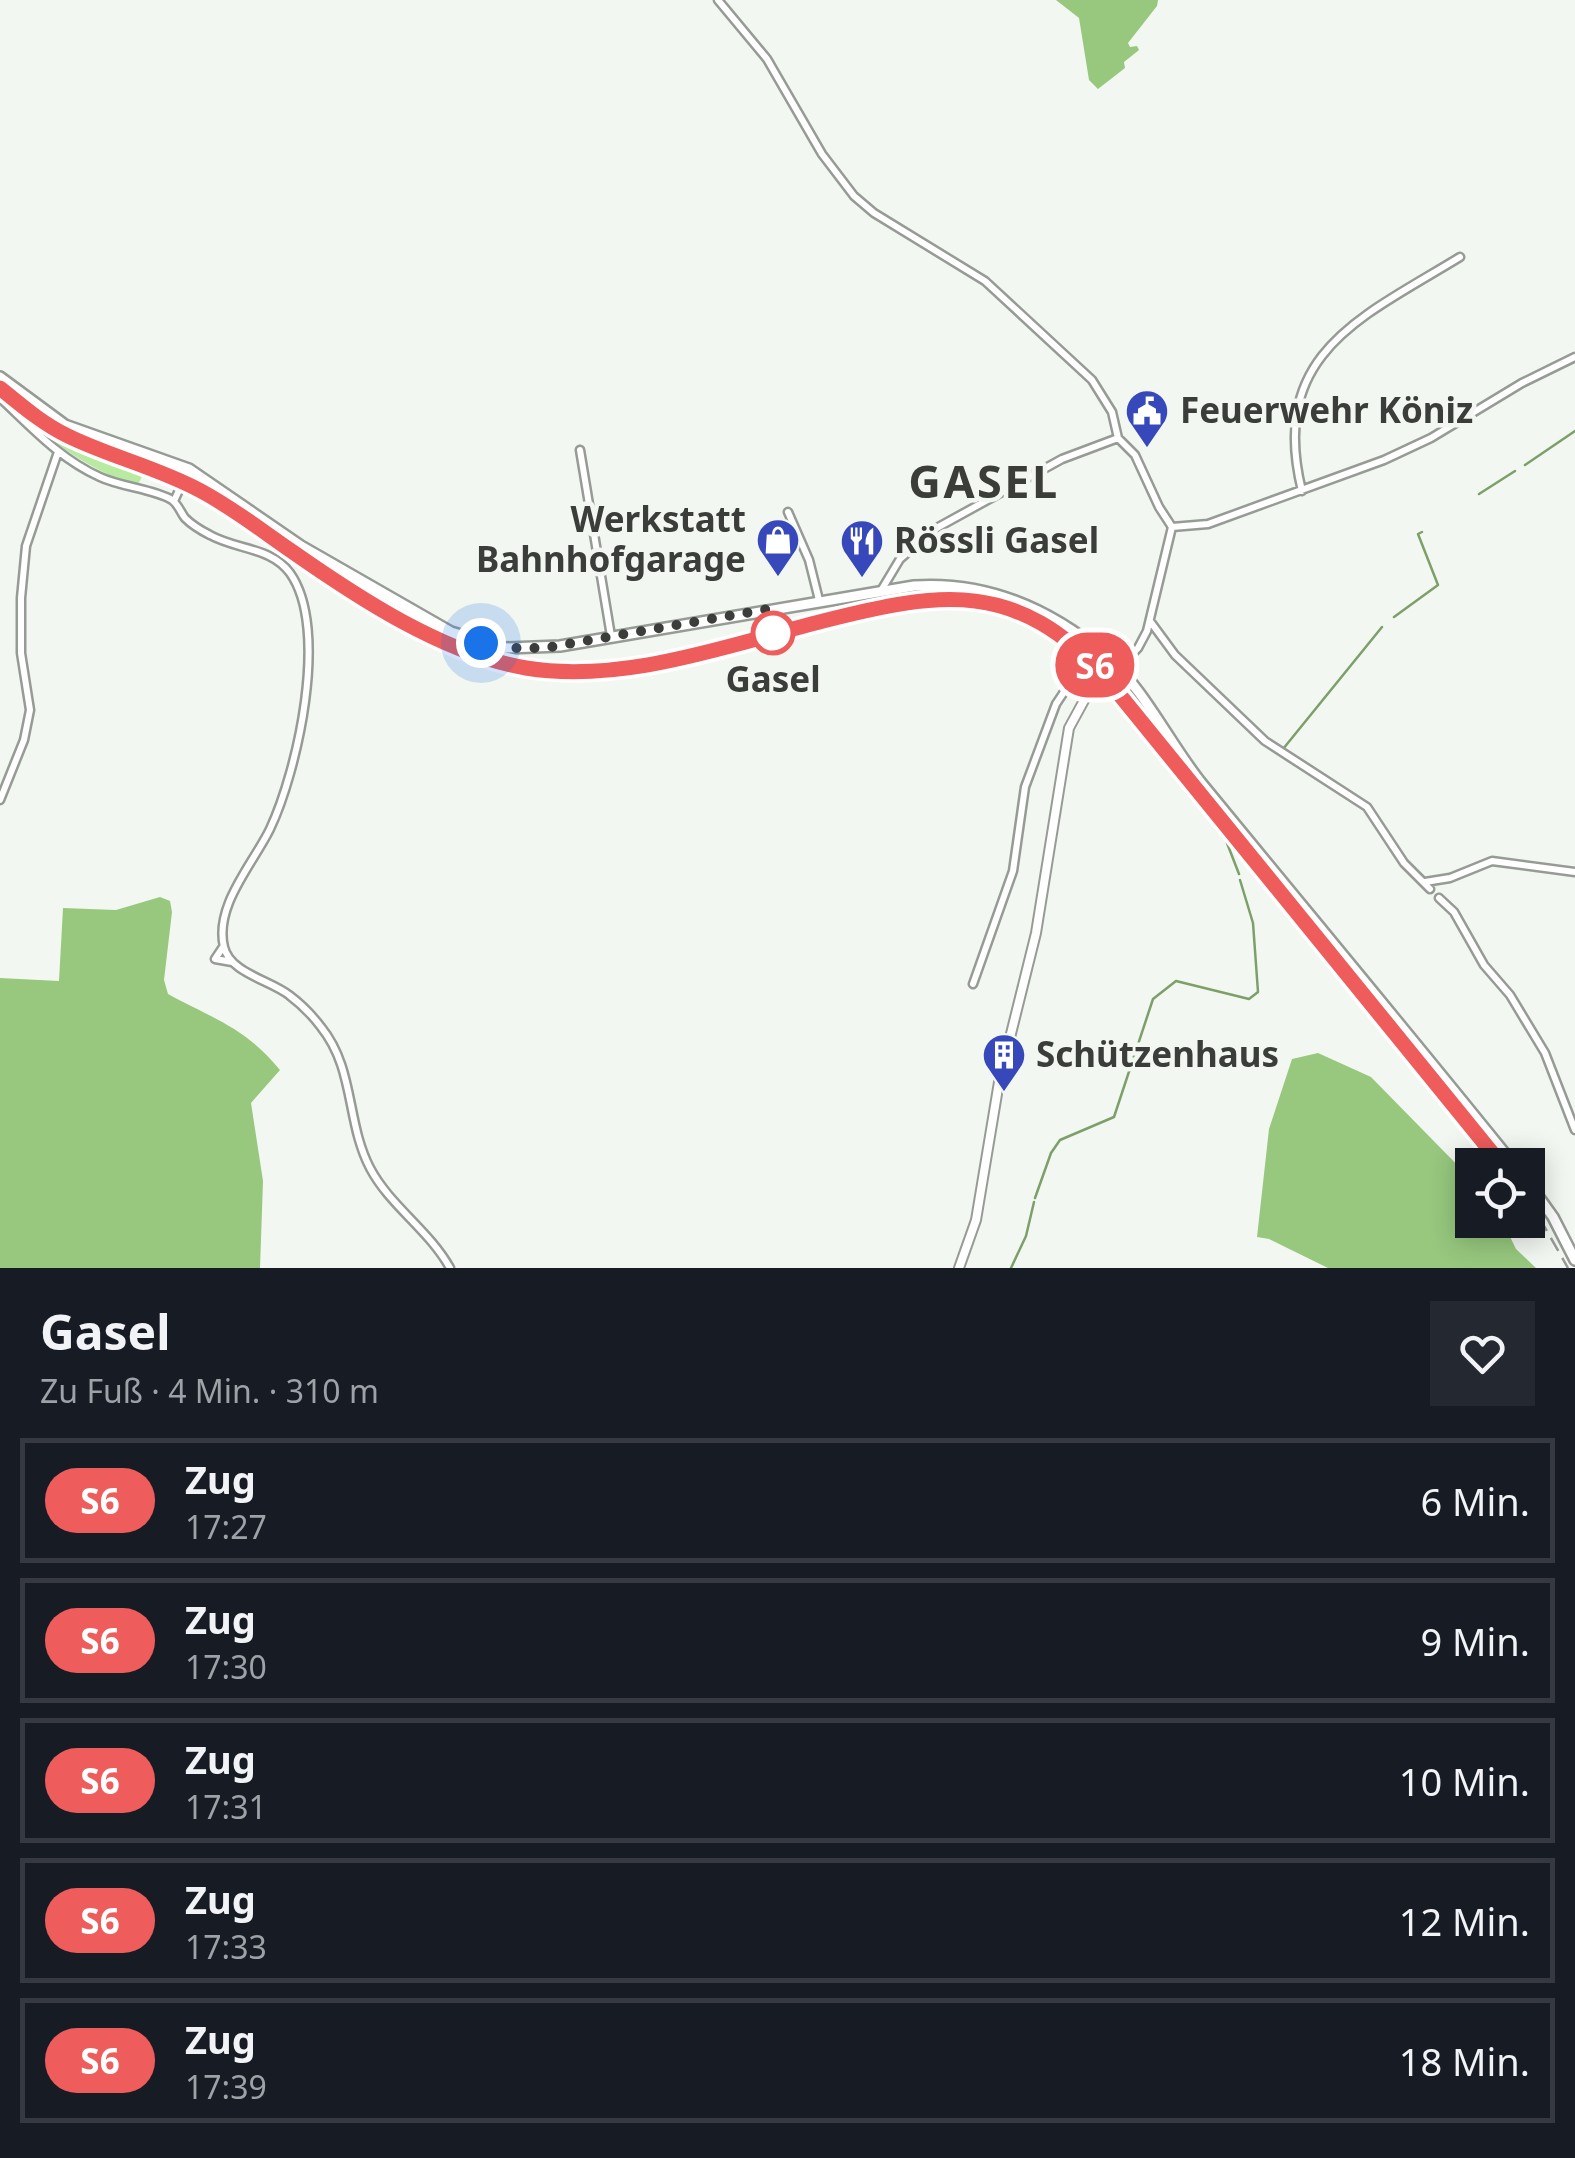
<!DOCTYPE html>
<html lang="de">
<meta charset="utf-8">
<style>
:root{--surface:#171b24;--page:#242831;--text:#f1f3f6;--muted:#9ea1a6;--line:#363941}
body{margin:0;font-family:"Noto Sans",sans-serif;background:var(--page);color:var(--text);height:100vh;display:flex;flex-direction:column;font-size:38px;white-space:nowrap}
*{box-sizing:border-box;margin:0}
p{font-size:32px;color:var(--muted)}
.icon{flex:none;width:55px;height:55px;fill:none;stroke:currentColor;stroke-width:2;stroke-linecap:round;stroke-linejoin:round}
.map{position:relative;height:1268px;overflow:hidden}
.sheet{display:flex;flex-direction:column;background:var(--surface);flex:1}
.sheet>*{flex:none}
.badge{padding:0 20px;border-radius:32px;font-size:35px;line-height:65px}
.buttons{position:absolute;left:1455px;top:1148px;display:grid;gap:20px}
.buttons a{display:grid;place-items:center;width:90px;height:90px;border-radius:0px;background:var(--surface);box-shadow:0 5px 25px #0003;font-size:50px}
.you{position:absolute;width:50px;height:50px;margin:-25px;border:8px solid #fff;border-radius:50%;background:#1a73e8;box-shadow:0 0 0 15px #1a73e833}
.map>.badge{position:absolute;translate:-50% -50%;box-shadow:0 0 0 5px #fff}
.round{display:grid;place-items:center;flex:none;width:105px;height:105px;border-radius:0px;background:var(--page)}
.headline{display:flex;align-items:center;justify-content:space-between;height:170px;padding:0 40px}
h1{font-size:48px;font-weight:700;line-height:75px}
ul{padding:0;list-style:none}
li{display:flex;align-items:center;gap:30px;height:125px;margin:0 20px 15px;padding:0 20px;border:5px solid var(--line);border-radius:0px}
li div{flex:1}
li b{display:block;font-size:38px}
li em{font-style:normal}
li .badge{min-width:110px;font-weight:700;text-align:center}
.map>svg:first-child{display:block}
.green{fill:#b9eaa2}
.forest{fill:#97c87e}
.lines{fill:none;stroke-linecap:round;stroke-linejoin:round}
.stream{stroke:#7da06b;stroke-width:2.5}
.minor-casing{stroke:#979b95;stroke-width:11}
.tertiary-casing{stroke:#979b95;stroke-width:12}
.secondary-casing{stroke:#979b95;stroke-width:14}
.minor{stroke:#fff;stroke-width:6}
.tertiary{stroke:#fff;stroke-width:8}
.secondary{stroke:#fff;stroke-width:9}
.rail{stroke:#969995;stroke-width:2.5;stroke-dasharray:15 8;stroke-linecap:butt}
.line-casing{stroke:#fff;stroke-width:22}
.line{stroke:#ee5c5b;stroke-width:15}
.walk{stroke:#3b3d3a;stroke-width:10;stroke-dasharray:0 18}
.stop-dot{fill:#fff;stroke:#ee5c5b;stroke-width:5}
.labels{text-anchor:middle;stroke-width:9;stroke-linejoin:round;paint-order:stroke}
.poi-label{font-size:35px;font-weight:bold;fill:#3b3d3a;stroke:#f3f7f1;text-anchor:start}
.stop-label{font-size:35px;font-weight:bold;fill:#3b3d3a;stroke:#f3f7f1}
.district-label{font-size:45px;font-weight:bold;letter-spacing:2.5px;fill:#3a3d38;stroke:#f3f7f1}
</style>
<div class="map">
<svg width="1575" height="1268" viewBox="0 0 1575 1268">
<rect width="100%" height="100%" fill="#f3f7f1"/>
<!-- green -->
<path class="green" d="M9 399 70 440 146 469 137 486C84 468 48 439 8 402Z"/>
<!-- forest -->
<path class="forest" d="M1056 0H1158L1157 6 1128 43 1130 47 1137 46 1139 50 1124 62 1125 68 1098 89 1089 80 1079 18Z
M160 897 170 901 172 912 164 980 168 994C214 1019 246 1028 280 1070L251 1103 263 1181 260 1268H0V978L59 981 63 908 116 910Z
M1318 1053 1371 1077 1472 1180V1220H1502L1516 1249 1536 1268H1328L1269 1239 1257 1237 1269 1129 1292 1059Z"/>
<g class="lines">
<!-- stream -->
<path class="stream" d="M1525 465 1575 431
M1479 494 1515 471
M1394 617 1438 585 1418 534 1422 532
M1283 749 1382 627
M1227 843 1239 874
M1035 1198 1051 1153 1060 1140 1114 1117 1153 999 1176 981 1249 999 1258 992 1253 923 1240 880
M1011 1268 1026 1236 1034 1202"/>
<!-- minor casing -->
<g class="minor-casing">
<path id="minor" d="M718 0 767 59 822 154 854 196 874 213 985 281 1092 380 1112 412 1118 438 1135 455 1159 507 1172 527 1147 631 1138 648 1119 668
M0 398C32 428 60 459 100 477 121 487 154 489 172 500 178 504 181 513 185 518 192 525 202 531 210 535 237 550 271 547 290 573 330 629 297 772 270 829 253 864 214 906 224 947 230 973 270 980 289 995 301 1004 312 1015 321 1027 355 1069 346 1122 370 1168 390 1206 429 1230 450 1268
M580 450 611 636
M1302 491C1268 353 1362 317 1460 257
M174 501 189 469
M788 512 809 560 819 600
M1172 527 1208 524 1384 460 1431 438 1522 383 1575 357
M882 589 900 559 933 530 1062 459 1118 438
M1150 621 1175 655 1265 741 1367 807 1404 863 1430 889
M0 800 24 740 30 710 21 653V598L26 546 58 452
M1425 882 1450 878 1492 861 1575 872
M1439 898 1454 912 1484 965 1510 995 1545 1053 1575 1130
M223 947 215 959 232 962
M973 984 1013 871 1025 787 1056 704 1070 683 1087 695"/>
</g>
<!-- tertiary casing -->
<g class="tertiary-casing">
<path id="tertiary" d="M959 1268 976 1220 999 1082 1036 933 1069 728 1087 695 1119 668"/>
</g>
<!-- secondary casing -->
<g class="secondary-casing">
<path id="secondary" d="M0 377 65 425 189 469 301 546 451 632 505 648 560 646 914 586C988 581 1051 609 1107 657 1143 687 1171 746 1202 784 1306 911 1411 1037 1514 1165
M1528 1182 1553 1217 1575 1260"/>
</g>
<!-- minor -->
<use href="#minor" class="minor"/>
<!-- tertiary -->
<use href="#tertiary" class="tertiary"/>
<!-- secondary -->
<use href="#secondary" class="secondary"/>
<!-- rail -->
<path class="rail" d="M0 388C22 406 43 424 68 436 111 457 159 468 201 491 233 508 260 530 290 550 356 596 446 654 526 668 625 685 734 643 830 619 946 590 1020 580 1106 678L1502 1165
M1528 1198 1568 1268"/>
</g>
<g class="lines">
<!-- line casing -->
<g class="line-casing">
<path id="line" d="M0 388C22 406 43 424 68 436 111 457 159 468 201 491 233 508 261 530 290 550 357 597 443 654 526 668 623 684 729 645 823 621 941 591 1017 579 1106 678L1502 1165"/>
</g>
<!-- line -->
<use href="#line" class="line"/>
<!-- walk -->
<path class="walk" d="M481 643 505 648H545L774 608 773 633"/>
</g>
<!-- icons -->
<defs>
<g id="civic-pin" transform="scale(2.25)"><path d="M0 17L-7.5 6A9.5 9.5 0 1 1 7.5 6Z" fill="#3648ba" stroke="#f3f7f1"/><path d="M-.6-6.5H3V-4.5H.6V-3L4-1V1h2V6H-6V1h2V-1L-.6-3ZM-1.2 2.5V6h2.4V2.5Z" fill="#fff"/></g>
<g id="shop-pin" transform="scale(2.25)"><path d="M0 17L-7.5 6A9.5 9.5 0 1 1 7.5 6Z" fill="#3648ba" stroke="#f3f7f1"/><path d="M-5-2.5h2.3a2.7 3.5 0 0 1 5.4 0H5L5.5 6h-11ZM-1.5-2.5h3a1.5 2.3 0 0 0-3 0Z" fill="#fff"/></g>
<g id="restaurant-pin" transform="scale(2.25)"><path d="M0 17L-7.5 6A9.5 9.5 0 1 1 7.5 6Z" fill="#3648ba" stroke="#f3f7f1"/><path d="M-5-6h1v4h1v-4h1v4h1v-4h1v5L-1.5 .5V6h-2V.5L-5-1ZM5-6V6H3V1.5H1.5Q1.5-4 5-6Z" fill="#fff"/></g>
<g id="building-pin" transform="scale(2.25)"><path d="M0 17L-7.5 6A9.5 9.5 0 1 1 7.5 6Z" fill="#3648ba" stroke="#f3f7f1"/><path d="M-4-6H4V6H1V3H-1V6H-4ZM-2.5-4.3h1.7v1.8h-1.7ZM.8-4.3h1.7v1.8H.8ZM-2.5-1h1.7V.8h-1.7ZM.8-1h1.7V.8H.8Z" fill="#fff"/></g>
</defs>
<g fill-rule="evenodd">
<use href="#civic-pin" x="1147" y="411"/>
<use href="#shop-pin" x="778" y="540"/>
<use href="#restaurant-pin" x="862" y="541"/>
<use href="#building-pin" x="1004" y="1055"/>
</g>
<!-- markers -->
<circle class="stop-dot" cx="773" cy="633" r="20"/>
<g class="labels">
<!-- poi labels -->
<g class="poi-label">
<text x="1180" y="423">Feuerwehr Köniz</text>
<text x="746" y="532" text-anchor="end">Werkstatt<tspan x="746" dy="40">Bahnhofgarage</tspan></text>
<text x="894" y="553">Rössli Gasel</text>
<text x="1036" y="1067">Schützenhaus</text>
</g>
<!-- stop labels -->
<g class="stop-label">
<text x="773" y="692">Gasel</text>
</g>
<!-- district labels -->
<g class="district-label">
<text x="984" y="498">GASEL</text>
</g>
</g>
</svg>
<div class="buttons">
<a><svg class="icon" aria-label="locate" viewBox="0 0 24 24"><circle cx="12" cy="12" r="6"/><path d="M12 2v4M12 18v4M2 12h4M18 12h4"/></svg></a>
</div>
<div class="you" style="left:481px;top:643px"></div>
<b class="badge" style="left:1095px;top:665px;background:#ee5c5b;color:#fff">S6</b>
</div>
<section class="sheet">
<div class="headline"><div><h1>Gasel</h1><p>Zu Fuß · 4 Min. · 310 m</p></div><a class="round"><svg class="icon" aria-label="heart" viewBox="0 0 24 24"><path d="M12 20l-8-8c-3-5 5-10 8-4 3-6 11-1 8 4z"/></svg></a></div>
<ul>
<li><span class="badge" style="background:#ee5c5b;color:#fff">S6</span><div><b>Zug</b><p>17:27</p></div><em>6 Min.</em></li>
<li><span class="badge" style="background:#ee5c5b;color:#fff">S6</span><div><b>Zug</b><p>17:30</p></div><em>9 Min.</em></li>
<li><span class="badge" style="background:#ee5c5b;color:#fff">S6</span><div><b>Zug</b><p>17:31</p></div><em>10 Min.</em></li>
<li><span class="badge" style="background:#ee5c5b;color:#fff">S6</span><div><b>Zug</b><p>17:33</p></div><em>12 Min.</em></li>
<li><span class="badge" style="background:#ee5c5b;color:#fff">S6</span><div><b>Zug</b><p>17:39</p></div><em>18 Min.</em></li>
</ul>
</section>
